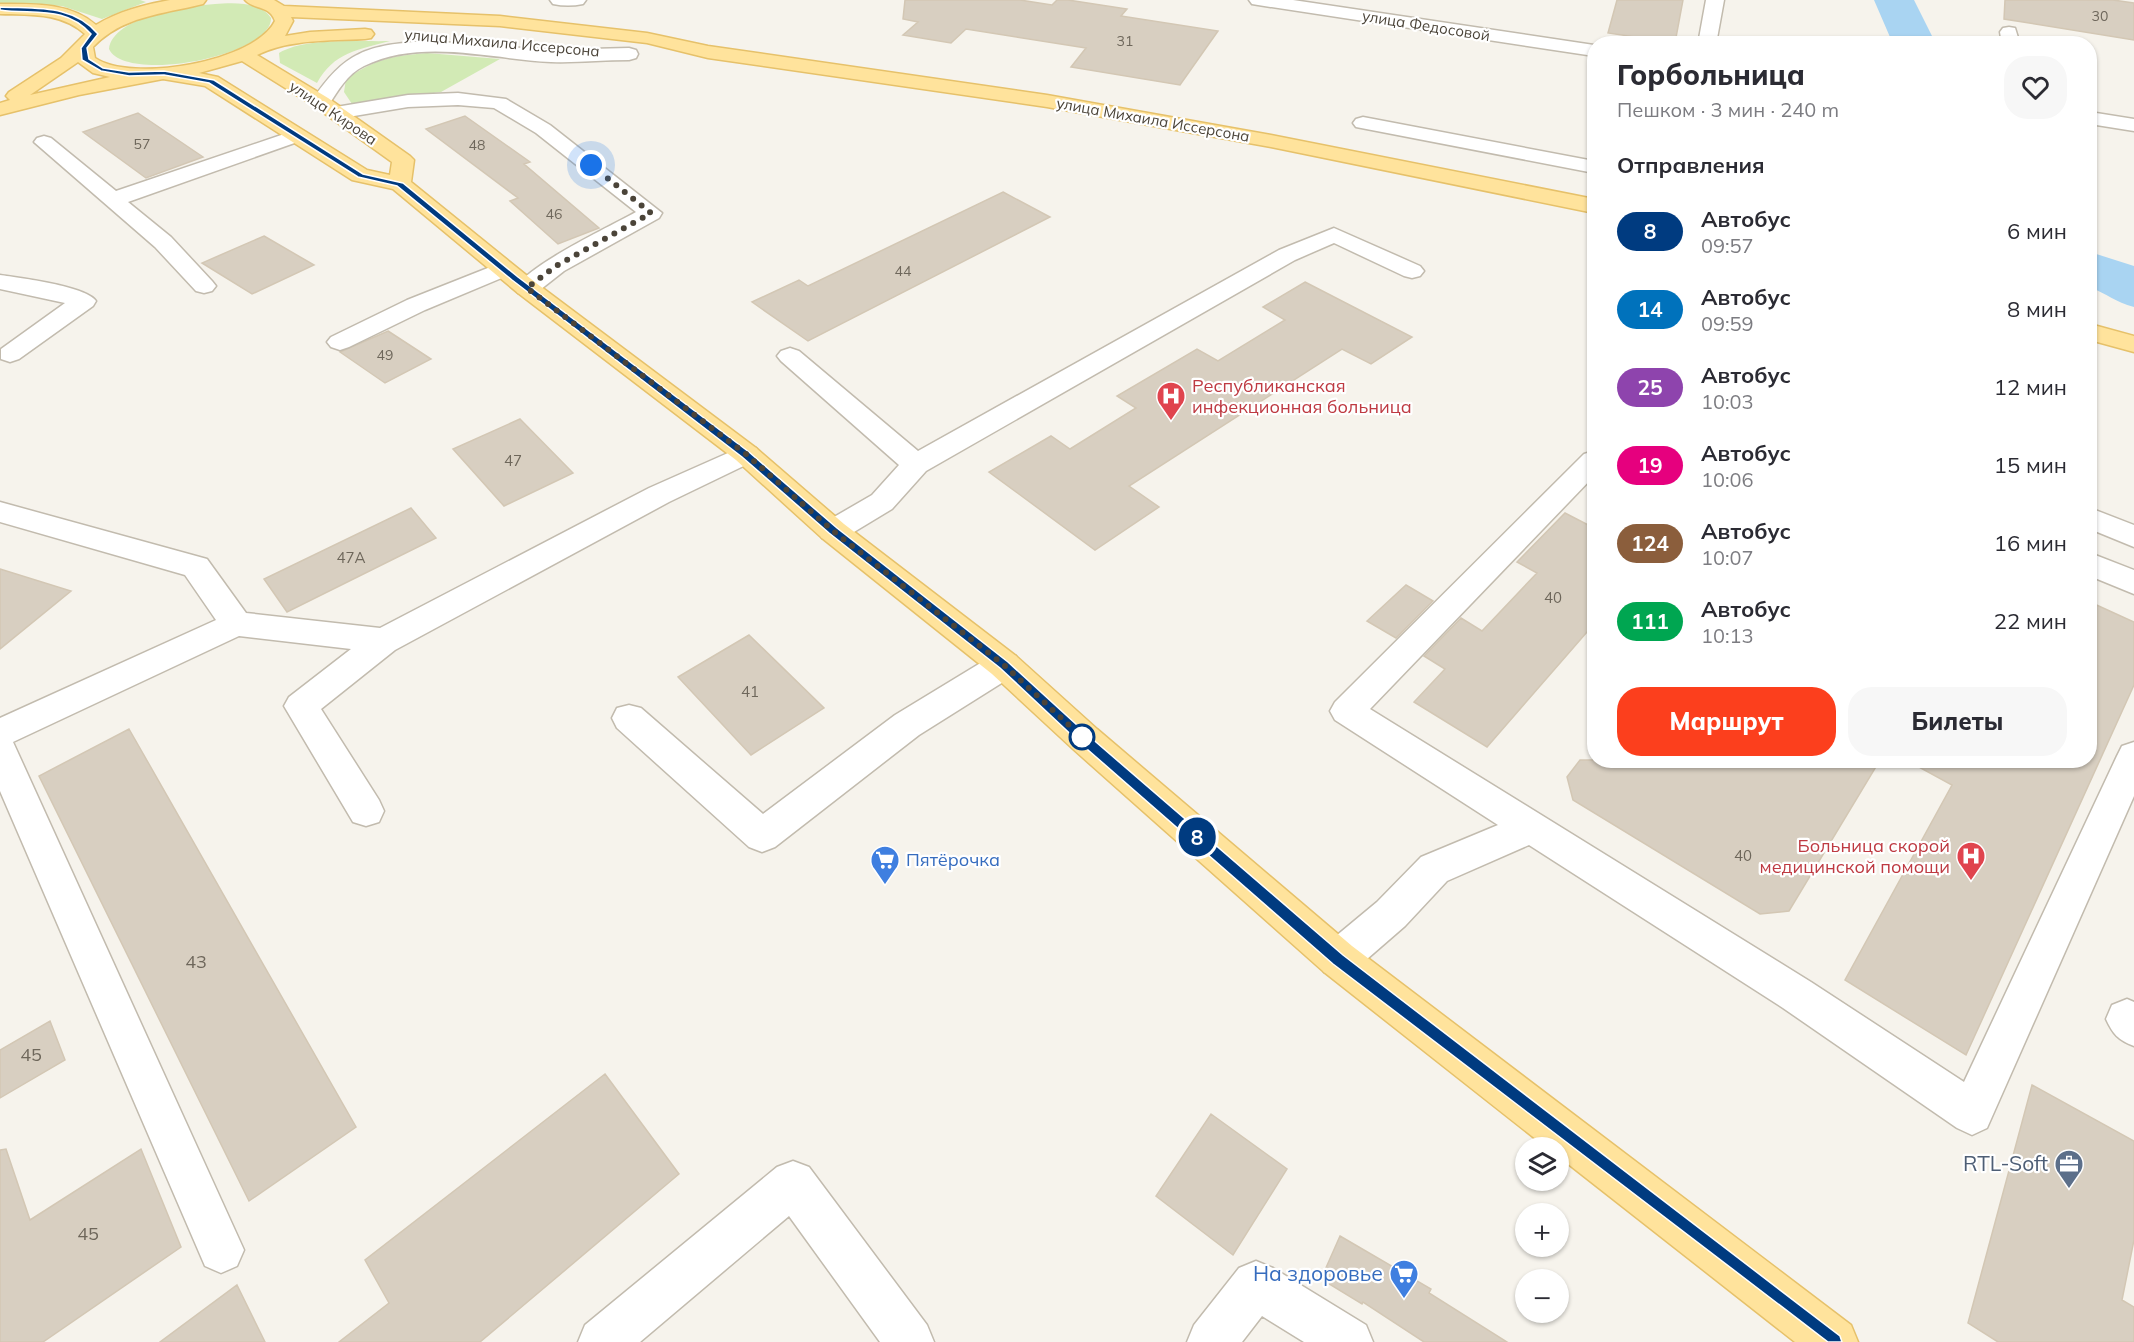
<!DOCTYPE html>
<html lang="ru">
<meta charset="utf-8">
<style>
:root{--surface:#fff;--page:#f7f7f7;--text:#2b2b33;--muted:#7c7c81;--accent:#fc3f1d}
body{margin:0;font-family:Mulish,sans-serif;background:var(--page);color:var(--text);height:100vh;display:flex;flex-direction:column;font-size:22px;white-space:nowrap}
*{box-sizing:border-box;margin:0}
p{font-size:20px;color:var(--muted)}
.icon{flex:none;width:33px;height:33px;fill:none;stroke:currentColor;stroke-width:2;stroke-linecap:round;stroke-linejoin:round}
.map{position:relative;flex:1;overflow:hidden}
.panel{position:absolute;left:1587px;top:36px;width:510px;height:732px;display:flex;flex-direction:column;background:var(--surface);border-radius:24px;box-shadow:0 2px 4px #0004}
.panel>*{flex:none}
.badge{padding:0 12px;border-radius:20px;font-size:21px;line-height:39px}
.controls{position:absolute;left:1515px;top:1137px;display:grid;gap:12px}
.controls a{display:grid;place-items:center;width:54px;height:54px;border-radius:50%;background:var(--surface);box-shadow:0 2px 4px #0004;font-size:30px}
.you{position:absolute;width:30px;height:30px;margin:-15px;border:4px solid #fff;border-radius:50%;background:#1a73e8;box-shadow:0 0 0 9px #1a73e833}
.map>.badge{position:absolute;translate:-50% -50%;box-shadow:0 0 0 3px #fff}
h2{padding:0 30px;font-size:22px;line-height:54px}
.round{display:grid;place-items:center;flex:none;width:63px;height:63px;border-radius:24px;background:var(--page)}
.head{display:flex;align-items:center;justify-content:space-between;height:102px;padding:0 30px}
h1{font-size:28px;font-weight:800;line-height:45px}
.cta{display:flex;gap:12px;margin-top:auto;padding:12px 30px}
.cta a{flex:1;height:69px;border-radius:24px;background:var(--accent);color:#fff;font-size:24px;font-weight:800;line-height:69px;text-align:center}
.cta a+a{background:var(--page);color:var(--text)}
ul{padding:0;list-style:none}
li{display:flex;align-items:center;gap:18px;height:78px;padding:0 30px}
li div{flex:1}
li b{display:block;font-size:22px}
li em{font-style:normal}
li .badge{min-width:66px;font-weight:700;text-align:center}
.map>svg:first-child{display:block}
.green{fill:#d2eab5}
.water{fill:#a9d4f2}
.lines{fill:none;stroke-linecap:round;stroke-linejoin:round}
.river{fill:#a9d4f2;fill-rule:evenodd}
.building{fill:#d8cfc1;stroke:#d3c7b4;stroke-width:1.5}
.minor-casing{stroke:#c2bbae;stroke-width:3}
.major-casing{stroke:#e6c16a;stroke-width:3}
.minor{fill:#fff;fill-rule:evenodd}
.major{fill:#ffe39c;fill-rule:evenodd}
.line{fill:#003b80;stroke:#fff;stroke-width:1.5}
.walk{stroke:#4b4439;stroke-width:6;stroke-dasharray:0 10.8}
.stop-dot{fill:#fff;stroke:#003b80;stroke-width:3}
.labels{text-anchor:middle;stroke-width:4.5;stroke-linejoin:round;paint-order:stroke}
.far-number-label{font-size:14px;fill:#6e675b}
.far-street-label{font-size:15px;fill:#4b4439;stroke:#fff}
.number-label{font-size:15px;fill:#6e675b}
.health-label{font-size:18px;fill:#be3a42;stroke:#fff;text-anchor:start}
.shop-label{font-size:18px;fill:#366cbe;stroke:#fff;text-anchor:start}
.near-number-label{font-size:18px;fill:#6e675b}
.near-service-label{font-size:21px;fill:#4e5e75;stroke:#fff;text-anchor:end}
.near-shop-label{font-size:21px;fill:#366cbe;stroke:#fff;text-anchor:end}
</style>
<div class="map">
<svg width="2134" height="1342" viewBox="0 0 2134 1342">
<rect width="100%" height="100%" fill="#f6f3ec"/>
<!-- green -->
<path class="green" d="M0 0H140L146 2 102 19 62 6 0 3Z
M215 4C233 3 260 1 271 18 272 56 125 84 109 49 113 16 189 6 215 4Z
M390 41C358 50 334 52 317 83L280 63 279 53C306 37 358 42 390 41Z
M427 53 500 59 441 92 352 104 344 92 346 79C375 59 392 56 427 53Z"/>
<!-- water -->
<path class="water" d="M1879 0H1914L1913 16 1910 23 1895 22Z"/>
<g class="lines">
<!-- river -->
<path class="river" d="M1874 0H1914L1936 44H1893Z
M2090 252 2134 266V307C2115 302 2107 294 2090 287Z"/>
</g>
<!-- building -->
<path class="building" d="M905 0H1020L1052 5 1057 0H1068L1127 9 1121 16 1218 31 1180 85 1071 67 1086 48 966 29 951 43 903 35 918 22 903 19Z
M1617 0H1683L1675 43 1608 33Z
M2005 0H2113L2134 3V40L2004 19Z
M138 113 203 157 146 178 83 132Z
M465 116 530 162 524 164 599 228 558 244 510 201 518 198 426 129Z
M1003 192 1050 217 808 341 752 302 799 280 808 286Z
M264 236 314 265 252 294 202 263Z
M1305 282 1412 337 1371 364 1342 349 1129 486 1159 507 1095 550 989 472 1051 436 1070 449 1136 408 1117 396 1197 349 1218 361 1285 320 1263 307Z
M388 331 431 359 385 383 340 352Z
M520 419 573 473 504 506 453 449Z
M411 508 436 538 287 612 264 579Z
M1565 513 1594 528V624L1487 747 1414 702 1445 669 1424 656 1461 618 1482 631 1537 573 1517 562Z
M0 569 71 591 0 649Z
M1406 585 1433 601 1396 638 1367 621Z
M2090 602 2134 622V685L1966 1055 1845 980 1952 785 1906 760H2090Z
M749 635 824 708 751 755 678 677Z
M129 729 356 1127 249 1201 39 776Z
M1580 760H1880L1789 911 1760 914 1573 800 1567 777Z
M50 1021 65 1060 0 1098V1050Z
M605 1074 679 1174 480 1342H339L389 1303 365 1260Z
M2032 1085 2134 1141V1240L2122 1300 2134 1307V1342H1998L1968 1323Z
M1211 1114 1287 1169 1233 1255 1156 1196Z
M6 1149 30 1220 141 1149 181 1247 43 1342H0V1150Z
M1340 1236 1431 1289 1429 1293 1507 1342H1424L1363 1302 1362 1304 1321 1279Z
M237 1285 265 1342H160Z"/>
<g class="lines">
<!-- minor casing -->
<g class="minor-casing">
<path id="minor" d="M550 0H586L583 4C573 6 563 6 553 4Z
M1249 0H1293L1594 45V56L1258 5 1252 4Z
M1706 0H1724L1716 44H1698Z
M2009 27 2015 28 2020 44H2002L2000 32 2003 28Z
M427 41 551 50 629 48 636 50 638 54 636 58 629 60C603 60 577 63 551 62 490 59 422 38 364 66 347 74 338 91 328 106H314L311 102C345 51 367 45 427 41Z
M458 93 506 99 550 125 662 213 659 218 564 271 536 293 527 295 518 293 515 288C532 263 607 228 636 212L536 133 494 108 458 105 408 107 336 119 329 117 326 113 329 109 336 107 408 95Z
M2090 112 2134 119V131L2090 124Z
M1363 117 1594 161V173L1356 127 1353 123 1356 119Z
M296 130 303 132 306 136 303 140 128 202 171 237 212 281 216 286 212 291 204 293 196 291 155 247 34 142 37 138 44 136 51 138 116 191Z
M1334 228 1420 266 1424 271 1420 276 1412 278 1404 276 1334 243 1295 260 926 471 892 509 844 538 833 541 822 538 818 531 822 524 872 495 899 465 781 361 777 356 781 351 790 348 799 351 918 451 1279 250Z
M503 262 511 264 515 269 511 274 425 310 349 347 340 350 331 347 327 342 331 337 407 300Z
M0 275C20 278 86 286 96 301L93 306 19 359 10 362 1 359V349L65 303 0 289Z
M746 445 756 448 760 454 756 460 669 502 395 650 321 709 379 800 384 811 379 822 366 826 353 822 284 706 289 697 351 649 239 636 13 742 244 1250 237 1266 221 1273 205 1266 0 791V718L216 620 185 575 0 522V502L207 559 246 613 380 628 649 488Z
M1594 451V476L1370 709 1811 982 1964 1082 2117 756 2122 746 2134 742V796L1987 1128 1972 1135 1957 1128 1783 1008 1529 845 1447 881 1405 926 1352 972 1338 977 1324 972 1318 959 1324 946 1377 902 1421 857 1498 825 1335 720 1330 711 1335 702 1584 454Z
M2090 508 2134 525V547L2090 529Z
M2090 553 2134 570V594L2090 576Z
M1004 652 1016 656 1020 665 1016 674 919 735 775 847 762 852 749 847 617 728 612 718 617 708 629 705 641 708 763 814 895 715 992 656Z
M2127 999 2134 1002V1046C2118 1040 2113 1034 2106 1019L2112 1005Z
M793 1161 809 1167 927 1325 934 1342H880L789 1216 640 1342H578L585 1325 777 1167Z
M1256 1261 1273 1268 1366 1325 1373 1342H1304L1262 1316 1242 1342H1187L1194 1325 1239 1268Z"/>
</g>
<!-- major casing -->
<g class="major-casing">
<path id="major" d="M170 0H206L203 4C163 14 122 16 93 47L95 58C131 83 255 62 275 21 270 5 254 10 245 0H274L284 6 500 16 647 33 708 46 1047 95 1271 135 1594 199V213L1271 147 1047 107 708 58 647 43 500 26 291 17 293 21 285 36 310 32 365 29 371 30 374 34 371 38 365 39C330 41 289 39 257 55L328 98 410 156 414 160 411 182 536 283 756 448 844 524 1016 656 1097 729 1352 946 1851 1325 1858 1342H1795L1558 1156V1148H1547L1324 972 1073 749 992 674 822 538 736 460 518 293 393 189 352 180 205 86 163 79 79 95 0 115V103L10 100 6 96 9 92 61 58 85 34C61 12 30 15 0 14V4C33 4 70 2 96 25 119 11 143 5 170 0ZM242 61 314 106 392 162 390 175 367 170 218 77 199 73ZM78 62 93 73 110 77 30 95Z
M2090 324 2134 336V352L2090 340Z"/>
</g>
<!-- minor -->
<use href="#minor" class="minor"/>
<!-- major -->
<use href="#major" class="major"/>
</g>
<!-- line -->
<path class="line" d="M0 7C36 9 73 4 98 34L87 48 89 59 103 68 129 72 164 71 214 80 363 174 403 183 518 277 749 452 837 528 1008 662 1089 736 1343 955 1840 1336 1842 1342H1828L1333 964 1080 743 1000 668 829 533 742 457 512 280 397 186 358 177 209 83 164 75 129 76 101 71 82 60 81 48 91 34C65 5 33 15 0 10Z"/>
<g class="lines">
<!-- walk -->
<path class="walk" d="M591 165 651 213 556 266 527 288 746 454 833 531 1004 665 1084 739 1082 737"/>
</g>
<!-- icons -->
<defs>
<g id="hospital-pin" transform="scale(1.5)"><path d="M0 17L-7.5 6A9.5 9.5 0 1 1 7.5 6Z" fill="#e0444e" stroke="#fff"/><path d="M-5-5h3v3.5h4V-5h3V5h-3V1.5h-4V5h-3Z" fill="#fff"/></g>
<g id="supermarket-pin" transform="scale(1.5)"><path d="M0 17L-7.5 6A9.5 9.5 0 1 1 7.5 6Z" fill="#3f7fe0" stroke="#fff"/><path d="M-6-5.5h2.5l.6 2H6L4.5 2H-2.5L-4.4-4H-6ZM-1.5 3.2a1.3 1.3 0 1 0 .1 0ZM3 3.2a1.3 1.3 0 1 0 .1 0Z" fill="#fff"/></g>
<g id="office-pin" transform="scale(1.5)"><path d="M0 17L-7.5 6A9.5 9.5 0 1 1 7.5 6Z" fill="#5c6f8a" stroke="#fff"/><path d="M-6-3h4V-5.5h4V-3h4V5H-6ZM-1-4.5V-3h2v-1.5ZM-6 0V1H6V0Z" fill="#fff"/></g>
</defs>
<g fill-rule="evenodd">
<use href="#hospital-pin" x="1171" y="396"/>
<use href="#hospital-pin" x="1971" y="856"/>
<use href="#supermarket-pin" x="885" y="860"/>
<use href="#office-pin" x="2069" y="1164"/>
<use href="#supermarket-pin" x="1404" y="1274"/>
</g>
<!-- markers -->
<circle class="stop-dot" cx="1082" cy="737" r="12"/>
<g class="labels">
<!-- far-number labels -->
<g class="far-number-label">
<text x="2100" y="21">30</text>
<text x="1125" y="46">31</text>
<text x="142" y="149">57</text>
<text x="477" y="150">48</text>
<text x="554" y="219">46</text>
<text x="903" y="276">44</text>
<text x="385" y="360">49</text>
</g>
<!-- far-street labels -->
<g class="far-street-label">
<text transform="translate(1426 26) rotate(9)" y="5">улица Федосовой</text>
<text transform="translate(502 43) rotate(5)" y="5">улица Михаила Иссерсона</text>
<text transform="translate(333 113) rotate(34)" y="5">улица Кирова</text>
<text transform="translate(1153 120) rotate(10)" y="5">улица Михаила Иссерсона</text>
</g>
<!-- number labels -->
<g class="number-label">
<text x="513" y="466">47</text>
<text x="351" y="563">47А</text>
<text x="1553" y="603">40</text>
<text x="750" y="697">41</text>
<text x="1743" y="861">40</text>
</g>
<!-- health labels -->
<g class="health-label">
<text x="1192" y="392">Республиканская<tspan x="1192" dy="21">инфекционная больница</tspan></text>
<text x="1950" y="852" text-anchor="end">Больница скорой<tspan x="1950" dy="21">медицинской помощи</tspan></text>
</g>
<!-- shop labels -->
<g class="shop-label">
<text x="906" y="866">Пятёрочка</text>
</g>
<!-- near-number labels -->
<g class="near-number-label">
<text x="196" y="968">43</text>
<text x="31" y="1061">45</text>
<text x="88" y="1240">45</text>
</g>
<!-- near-service labels -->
<g class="near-service-label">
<text x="2048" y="1171">RTL-Soft</text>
</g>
<!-- near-shop labels -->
<g class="near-shop-label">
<text x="1383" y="1281">На здоровье</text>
</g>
</g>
</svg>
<div class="controls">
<a><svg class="icon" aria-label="layers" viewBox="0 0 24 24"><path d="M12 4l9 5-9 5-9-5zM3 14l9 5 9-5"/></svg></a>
<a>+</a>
<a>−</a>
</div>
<div class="you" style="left:591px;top:165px"></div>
<b class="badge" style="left:1197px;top:837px;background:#003b80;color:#fff">8</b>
<section class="panel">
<div class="head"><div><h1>Горбольница</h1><p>Пешком · 3 мин · 240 m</p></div><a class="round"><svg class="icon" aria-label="heart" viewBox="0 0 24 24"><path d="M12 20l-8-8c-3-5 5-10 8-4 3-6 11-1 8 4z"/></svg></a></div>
<h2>Отправления</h2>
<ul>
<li><span class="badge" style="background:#003b80;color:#fff">8</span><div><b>Автобус</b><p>09:57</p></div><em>6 мин</em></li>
<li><span class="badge" style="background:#0072bc;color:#fff">14</span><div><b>Автобус</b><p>09:59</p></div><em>8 мин</em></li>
<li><span class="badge" style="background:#8e44ad;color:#fff">25</span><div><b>Автобус</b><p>10:03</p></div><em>12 мин</em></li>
<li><span class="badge" style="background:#e6007e;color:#fff">19</span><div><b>Автобус</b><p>10:06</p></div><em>15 мин</em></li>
<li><span class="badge" style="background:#8b5e3c;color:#fff">124</span><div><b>Автобус</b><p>10:07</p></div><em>16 мин</em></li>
<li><span class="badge" style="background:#00a651;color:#fff">111</span><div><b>Автобус</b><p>10:13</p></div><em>22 мин</em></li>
</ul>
<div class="cta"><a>Маршрут</a><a>Билеты</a></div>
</section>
</div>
